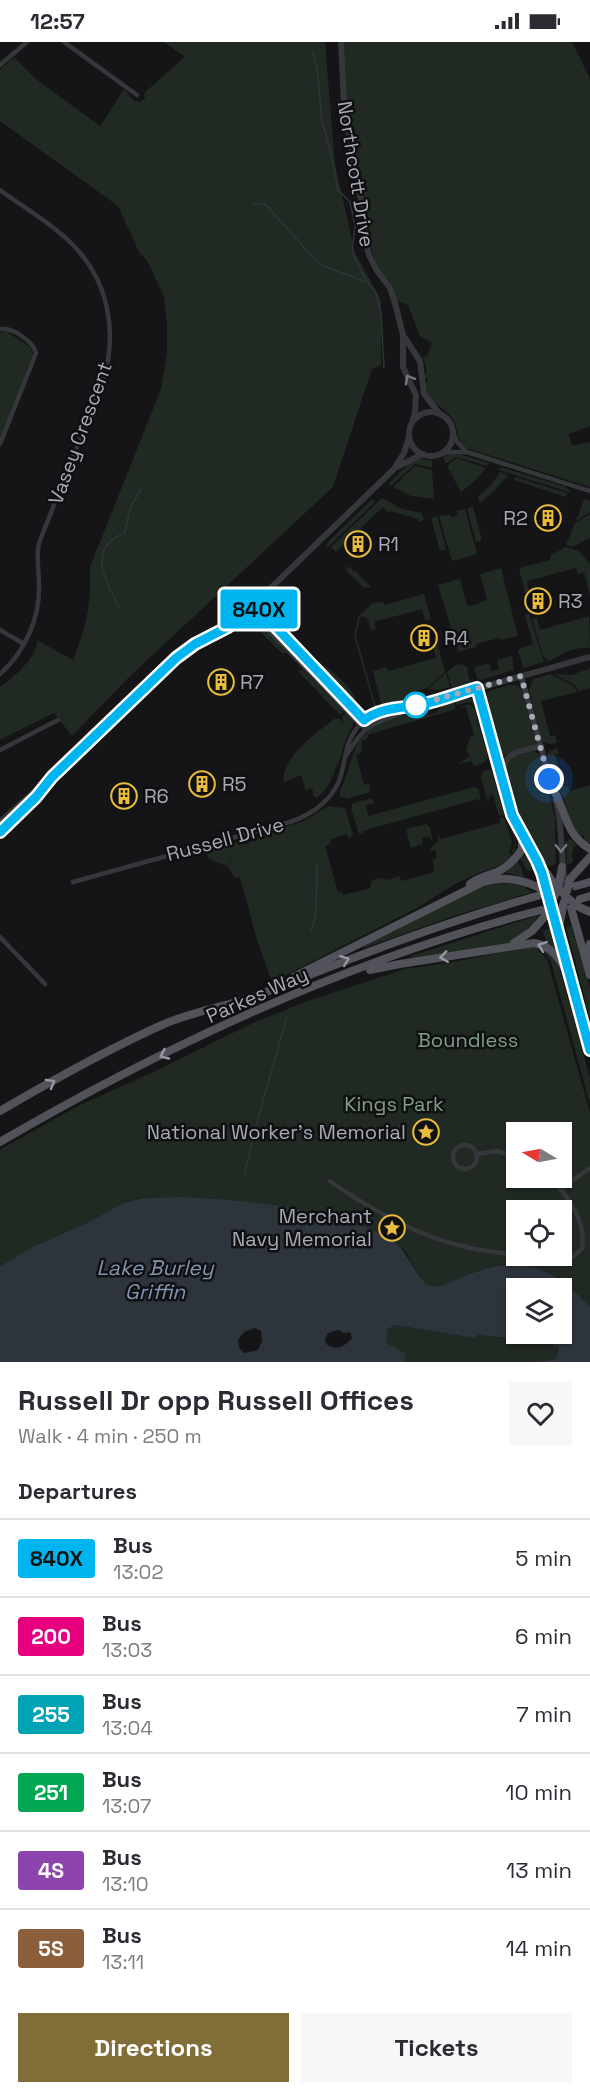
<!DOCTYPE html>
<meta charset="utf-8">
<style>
:root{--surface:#fff;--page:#f7f7f7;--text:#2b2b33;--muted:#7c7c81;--line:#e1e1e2;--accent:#806d37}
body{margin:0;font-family:"Space Grotesk",sans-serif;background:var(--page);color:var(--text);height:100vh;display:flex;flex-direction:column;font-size:22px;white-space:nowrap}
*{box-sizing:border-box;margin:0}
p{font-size:20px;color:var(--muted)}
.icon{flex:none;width:33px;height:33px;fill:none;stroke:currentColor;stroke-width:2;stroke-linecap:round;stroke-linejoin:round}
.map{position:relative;height:1320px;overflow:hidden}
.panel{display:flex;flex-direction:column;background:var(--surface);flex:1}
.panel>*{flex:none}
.badge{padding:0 12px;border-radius:4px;font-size:21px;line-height:39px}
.needle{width:39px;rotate:280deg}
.fabs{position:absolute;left:506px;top:1080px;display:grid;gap:12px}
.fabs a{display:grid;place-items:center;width:66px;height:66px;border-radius:0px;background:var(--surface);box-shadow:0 2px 4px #0004;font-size:30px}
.you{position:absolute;width:30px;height:30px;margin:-15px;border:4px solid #fff;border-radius:50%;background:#1a73e8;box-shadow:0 0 0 9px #1a73e833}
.map>.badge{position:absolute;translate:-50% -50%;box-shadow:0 0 0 3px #fff}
h2{padding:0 18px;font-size:22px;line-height:54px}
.round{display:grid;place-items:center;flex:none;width:63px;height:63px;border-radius:0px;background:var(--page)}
.overview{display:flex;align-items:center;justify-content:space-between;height:102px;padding:0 18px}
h1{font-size:28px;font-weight:700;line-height:45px}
.action{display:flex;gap:12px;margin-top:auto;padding:12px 18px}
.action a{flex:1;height:69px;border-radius:0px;background:var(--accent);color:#fff;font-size:24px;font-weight:700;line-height:69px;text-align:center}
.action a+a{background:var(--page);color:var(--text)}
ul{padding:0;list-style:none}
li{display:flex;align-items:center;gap:18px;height:78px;padding:0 18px;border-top:2px solid var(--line)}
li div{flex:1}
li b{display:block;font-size:22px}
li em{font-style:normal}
li .badge{min-width:66px;font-weight:700;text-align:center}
.status{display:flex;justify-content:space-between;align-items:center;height:42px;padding:0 30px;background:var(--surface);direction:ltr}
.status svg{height:16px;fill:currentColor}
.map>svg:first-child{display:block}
.green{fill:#212923;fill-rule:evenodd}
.water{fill:#2e343c;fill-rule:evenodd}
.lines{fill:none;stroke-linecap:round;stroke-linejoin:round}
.stream{stroke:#2e343c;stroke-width:1.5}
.primary-tunnel{stroke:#323337;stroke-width:8;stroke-dasharray:8 4;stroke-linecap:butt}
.minor{stroke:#36373b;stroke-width:4.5}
.tertiary{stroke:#36373b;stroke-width:6}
.primary{stroke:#52535a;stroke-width:8}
.primary-bridge{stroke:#52535a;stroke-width:8}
.oneway{stroke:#74777f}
.oneway2{stroke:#9699a4}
.line-casing{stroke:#fff;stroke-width:14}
.line{stroke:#00b5ef;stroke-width:9}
.walk{stroke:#a7abb6;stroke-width:6;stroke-dasharray:0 10.8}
.stop-dot{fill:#fff;stroke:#00b5ef;stroke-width:3}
.labels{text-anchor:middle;stroke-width:5;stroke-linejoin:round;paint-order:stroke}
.street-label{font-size:20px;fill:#a7abb6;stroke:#101012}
.poi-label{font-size:20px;fill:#a7abb6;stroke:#101012;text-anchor:start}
.park-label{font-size:20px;fill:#7fa084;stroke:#101012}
.water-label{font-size:21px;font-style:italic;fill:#8095b0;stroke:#101012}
</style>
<div class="status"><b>12:57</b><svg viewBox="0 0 49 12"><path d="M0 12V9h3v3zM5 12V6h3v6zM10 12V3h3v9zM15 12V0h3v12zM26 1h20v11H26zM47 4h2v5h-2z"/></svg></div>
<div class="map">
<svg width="590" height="1320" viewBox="0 0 590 1320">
<rect width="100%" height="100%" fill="#151517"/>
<!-- green -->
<path class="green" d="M164 0H325L335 122 355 211 381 258V323L372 327 333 445 129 635 72 694 54 671 0 698V645C13 636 37 616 37 598L73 618C87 583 91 563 90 525L161 347 167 311V284L164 255 147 218 139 210 118 164 0 79V28L14 15 37 38 100 84 124 47 134 59 141 60 145 56 144 51 185 15Z
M344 0H572L590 37V384L569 392 572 404 590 400V445L466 406C456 398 459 387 452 376 443 363 429 363 424 344L428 337 424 335 427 329 423 315 427 314 432 301 420 294 408 263 397 259 376 222 369 200 367 170 355 120 346 50Z
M5 289 29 304 33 312 0 397V291Z
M456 411 489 421 487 424 456 415 446 422 443 415Z
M457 416 486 426 475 439 461 450 447 424Z
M420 417 432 418V426L415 422 391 444 388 442 410 421Z
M415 424 432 428 434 457 411 454 393 445Z
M501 425 566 445 572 451 499 428Z
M500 430 508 433 496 447 480 461 478 455 491 443Z
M515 435 567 451 566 455 514 438Z
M382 456 402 467 422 471 424 478 419 480 418 477 390 469 388 471 383 465 336 510 331 505Z
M372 457 375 460 326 507 327 501Z
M584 457 590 459V470L576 479Z
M473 465 482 498 476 500 467 466Z
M465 467 477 512 452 519 439 474 450 473 453 476 458 472 455 469Z
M590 472V496L572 505 566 503 575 481Z
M437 474 446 507 440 509 431 476Z
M565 505 579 509 590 522V553L584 530 578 532 576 526 527 539 529 550 525 551 519 526 550 518V514Z
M349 524 354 530 355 529 371 545 365 546 362 544 346 528Z
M501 526 518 594 500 598 499 596 476 602V605L458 610 438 543 460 537 467 564 475 563 487 558 480 532Z
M424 552 431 577 426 579 422 567 374 580 376 587 371 589 368 577 362 574 360 576 356 594 376 664 375 667 354 594 358 575 373 561 383 560 384 563Z
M529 572 544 620 524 626 518 609 521 606 533 602 525 573Z
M589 574 590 606C571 605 566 611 549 619L543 614 532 577 537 576 540 588Z
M256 578 287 611 283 612 252 582Z
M438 603 445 630 427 646 410 651V653L397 661 382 665 373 629 386 625 388 629 436 616 433 604Z
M512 614 514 628 480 638 477 636 474 625 489 621 491 629 499 627 497 618Z
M312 616C330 626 345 639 356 656L354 660 312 619Z
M462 622 467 625 470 640 452 646 447 630 454 624Z
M590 626V646L578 649 575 643 554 632 572 633Z
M302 628 306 631 344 669 340 673 298 629Z
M446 631 450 645 439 648 428 647Z
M550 632 574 644 577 650 541 659 550 694 555 693 557 701 549 702 542 699 529 647 534 637Z
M509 643H516L521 647 537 703 509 711 501 717 484 656 489 649Z
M467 655 474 658 478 664 491 712 490 714 476 663 470 660 456 663 455 658Z
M454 660 456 667 367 693 368 696 362 699 361 711 356 713 364 743 369 742 370 750 347 757 340 754V748C355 719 350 692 386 679 396 675 403 672 414 673L415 676 435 671 444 663Z
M469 662 474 666 488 716 483 721 474 724 472 719 458 722 470 714 466 708 470 695 474 693 466 665 457 666Z
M346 671 353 679V683L345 700 337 726V721C334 734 328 748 317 756L313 753V748L309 746 306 749 301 733 284 740C280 716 318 690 334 677H340L343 682 342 675Z
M557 706 559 712 555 713 564 745 568 744 569 749 590 743V801L583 798 585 795 583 793 581 796 577 792 570 778 563 754 554 740 547 713 550 709Z
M534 709 540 713 555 776 556 822 546 825 517 777 505 725 513 715Z
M487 728 492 729 504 773 499 774 493 753 489 754 490 758 487 757 481 735 482 730Z
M494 730 497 732 516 800 514 811 512 810 515 800Z
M474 745 479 747 481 761 478 757 362 789 363 793 358 790 351 766 353 761 372 756 374 761 366 763 368 774Z
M329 764 345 766 353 792 349 797 347 792 330 797 331 802 325 804 338 850 342 849 343 853 370 846 372 838 380 836 388 838 399 834 401 839 434 830 433 817 437 816 435 808 430 809V807L437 800 439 793 441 797 500 781V776L504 775 512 800 509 811 512 814C496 828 488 826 470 835 452 843 437 853 421 864L272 940 257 898 240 835 235 836 227 824 240 806 226 824 209 817 206 809 252 796 241 806 261 792 302 780Z
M426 782 430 785 432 797 431 799 429 794 422 796 423 802 411 806 406 787Z
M570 797 576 802 572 810 573 820 567 823 566 800Z
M525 813 529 814 536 828 527 829 520 817Z
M516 819 521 824 524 835 507 831V828Z
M495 840 526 844V847L533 850 454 874 364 906V903L484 843Z
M539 873 534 879 536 882 509 901 412 917 411 914Z
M571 884 590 945V977L566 885Z
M552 885 558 907 557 908 547 901 543 889Z
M532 904 539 905 538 909 547 917 590 1071V1265C555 1227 522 1212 471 1231 456 1237 439 1250 423 1240L405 1209 396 1201 361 1184 314 1171 264 1162 221 1157 179 1155 140 1156 125 1160 87 1181 37 1204 0 1224V1108L3 1106 78 1064 151 1031 253 981 305 960 405 927 453 920ZM516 1090H561V1136H516ZM516 1168H561V1214H516Z
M542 907 552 914 559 925 590 1036V1062L551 920Z
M395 1283 474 1296 478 1293 550 1301 559 1306 558 1313 555 1317 535 1320H405L406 1312 386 1300 388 1287Z"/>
<!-- water -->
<path class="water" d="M179 1155C239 1157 340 1166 392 1198 407 1207 419 1241 429 1243 441 1247 453 1238 464 1234 518 1212 551 1222 590 1265V1320H535L555 1317 558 1313 559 1306 550 1301 478 1293 474 1296 395 1283 388 1287 386 1300 406 1312 405 1320H0V1224L33 1205 87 1181 123 1161 143 1156ZM516 1246H561V1292H516ZM255 1286 261 1289 262 1299 258 1308 244 1311 239 1306 238 1298 244 1290ZM338 1288 344 1291 350 1290 352 1296C344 1305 337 1309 326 1302L325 1297 328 1291Z"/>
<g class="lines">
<!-- stream -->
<path class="stream" d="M313 10 317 26 322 80 330 107 338 148 350 160 353 174 355 184 352 209 363 233 376 251 381 271 384 326
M253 161 266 163 319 222 366 240
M119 566C111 548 94 523 106 504 110 498 120 493 125 490L130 466 141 447
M311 889 316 872 317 822
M255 1087 287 975
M244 1134 253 1097"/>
<!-- primary-tunnel -->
<path class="primary-tunnel" d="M537 854 576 844"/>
<!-- minor -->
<path class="minor" d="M64 0 137 53
M0 23 27 0
M0 148C24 166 50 180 71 201 109 238 118 290 103 339L39 501C36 515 39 529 39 543 40 576 25 610 0 632
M0 287C12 285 33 299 36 311L0 402
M452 387 457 400 467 410
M440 412 451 410H467L590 449
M0 588 24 602
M0 708 58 678
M345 715 358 696 367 686
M73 840 290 780C314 772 337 755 342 729 347 709 346 699 360 682
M0 895 45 942
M453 1115a12 12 0 1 1 24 0a12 12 0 1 1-24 0Z
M477 1112 496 1109 516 1114
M330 1139C371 1168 416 1194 466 1205 482 1209 499 1210 516 1213
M561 1147 590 1126
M521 1214C542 1217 567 1227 582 1206 587 1181 567 1152 550 1136"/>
<!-- tertiary -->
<path class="tertiary" d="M341 0 344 60 353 121 365 175V197L369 213 377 229 390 246 395 261 403 293V325L416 353 415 370 412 381
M405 296 420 319 424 352 439 371
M409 392a22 22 0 1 1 44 0a22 22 0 1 1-44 0Z
M397 425 423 412
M254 562 364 677 367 686
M249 567 347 668 360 682 367 686
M521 634 553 749
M477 646 512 773 538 819 547 850
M362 679C375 670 396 662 411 665
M367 686C381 675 399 674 411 665L590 615
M503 732C503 708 522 710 541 704
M556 759C563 785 560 812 565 839
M0 780 44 741
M0 790 36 755 52 735 175 616 191 604 228 585 249 567 394 427 404 411 409 395"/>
<!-- primary -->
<path class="primary" d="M552 745C567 770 564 791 590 807
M538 819 558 847
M570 837 590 815
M470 842C478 835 487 834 497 830 506 826 517 816 522 807V795
M576 844 590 840
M558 847 562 825
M580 857 590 854
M577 864 590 870
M571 866 590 933
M553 871 590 1008
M559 886 563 864
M514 901 532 889 546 873
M589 918 590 902
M370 928 400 922 534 901C553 904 560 918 569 934
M293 935 483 840C506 833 527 838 547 850
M0 1069C53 1038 108 1007 164 982 197 968 231 964 264 951 354 915 444 880 537 854
M0 1100C168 1002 352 917 541 868"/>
<!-- primary-bridge -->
<path class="primary-bridge" d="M567 849 570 837
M547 850 553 871
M554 855 558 847 566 854 563 864
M568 856 577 864"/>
</g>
<!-- one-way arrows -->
<defs><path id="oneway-chevron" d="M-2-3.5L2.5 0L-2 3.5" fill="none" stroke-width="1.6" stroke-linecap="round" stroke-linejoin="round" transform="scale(1.5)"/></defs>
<g class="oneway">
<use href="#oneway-chevron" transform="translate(409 337) rotate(-120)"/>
<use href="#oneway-chevron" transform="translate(561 806) rotate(89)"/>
</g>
<g class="oneway2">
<use href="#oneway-chevron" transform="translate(542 904) rotate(-159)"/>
<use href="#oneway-chevron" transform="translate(444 915) rotate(172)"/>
<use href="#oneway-chevron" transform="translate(345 918) rotate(-22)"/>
<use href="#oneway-chevron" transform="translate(164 1013) rotate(155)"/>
<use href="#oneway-chevron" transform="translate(51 1041) rotate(-29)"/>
</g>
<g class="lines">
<!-- line casing -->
<g class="line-casing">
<path id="line" d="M0 790 36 755 52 735 176 616 195 602 228 585 254 562 364 678C379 667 397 666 413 664 432 662 458 651 477 646L512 773 537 819 542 831 590 1008"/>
</g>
<!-- line -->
<use href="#line" class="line"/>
<!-- walk -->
<path class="walk" d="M416 663 521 634 549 737"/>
</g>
<!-- icons -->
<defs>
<g id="building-ring" transform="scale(1.35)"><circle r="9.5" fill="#101012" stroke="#e9bd3b" stroke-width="1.5"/><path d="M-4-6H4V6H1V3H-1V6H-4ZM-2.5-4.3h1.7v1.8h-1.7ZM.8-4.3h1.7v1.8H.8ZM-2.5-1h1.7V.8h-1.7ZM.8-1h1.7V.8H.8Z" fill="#e9bd3b"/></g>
<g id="sight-ring" transform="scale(1.35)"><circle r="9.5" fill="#101012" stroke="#e9bd3b" stroke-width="1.5"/><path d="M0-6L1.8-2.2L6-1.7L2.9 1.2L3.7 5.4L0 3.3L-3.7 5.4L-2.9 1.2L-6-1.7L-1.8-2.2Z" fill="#e9bd3b"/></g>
</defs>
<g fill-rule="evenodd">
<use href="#building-ring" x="548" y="476"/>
<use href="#building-ring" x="358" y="502"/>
<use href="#building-ring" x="538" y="559"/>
<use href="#building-ring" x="424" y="596"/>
<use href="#building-ring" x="221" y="640"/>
<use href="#building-ring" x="202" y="742"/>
<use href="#building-ring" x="124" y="754"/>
<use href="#sight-ring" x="426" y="1090"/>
<use href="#sight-ring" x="392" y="1186"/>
</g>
<!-- markers -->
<circle class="stop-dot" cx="416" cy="663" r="12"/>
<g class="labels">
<!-- street labels -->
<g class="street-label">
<text transform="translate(356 132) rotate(81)" y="7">Northcott Drive</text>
<text transform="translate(80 391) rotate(-70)" y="7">Vasey Crescent</text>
<text transform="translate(225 797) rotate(-15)" y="7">Russell Drive</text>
<text transform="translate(257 953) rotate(-24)" y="7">Parkes Way</text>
</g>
<!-- poi labels -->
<g class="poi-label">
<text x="528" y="483" text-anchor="end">R2</text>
<text x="378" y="509">R1</text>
<text x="558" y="566">R3</text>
<text x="444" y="603">R4</text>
<text x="240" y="647">R7</text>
<text x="222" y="749">R5</text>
<text x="144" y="761">R6</text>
<text x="406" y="1097" text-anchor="end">National Worker’s Memorial</text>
<text x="372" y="1181" text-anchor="end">Merchant<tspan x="372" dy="23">Navy Memorial</tspan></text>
</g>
<!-- park labels -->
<g class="park-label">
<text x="468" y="1005">Boundless</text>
<text x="394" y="1069">Kings Park</text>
</g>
<!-- water labels -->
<g class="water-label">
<text x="155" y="1233">Lake Burley<tspan x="155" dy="24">Griffin</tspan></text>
</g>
</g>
</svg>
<div class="fabs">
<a><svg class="needle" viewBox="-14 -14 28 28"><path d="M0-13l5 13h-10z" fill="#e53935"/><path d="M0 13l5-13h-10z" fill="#7c7c81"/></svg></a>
<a><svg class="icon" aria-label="locate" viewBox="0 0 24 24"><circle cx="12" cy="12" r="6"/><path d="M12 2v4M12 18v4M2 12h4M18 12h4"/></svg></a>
<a><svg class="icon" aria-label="layers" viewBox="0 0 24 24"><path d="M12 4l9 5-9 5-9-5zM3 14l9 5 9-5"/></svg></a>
</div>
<div class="you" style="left:549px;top:737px"></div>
<b class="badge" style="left:259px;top:567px;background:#00b5ef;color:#111">840X</b>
</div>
<section class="panel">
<div class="overview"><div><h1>Russell Dr opp Russell Offices</h1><p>Walk · 4 min · 250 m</p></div><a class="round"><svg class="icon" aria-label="heart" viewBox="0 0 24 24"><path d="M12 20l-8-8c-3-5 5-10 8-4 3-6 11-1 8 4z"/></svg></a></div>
<h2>Departures</h2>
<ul>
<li><span class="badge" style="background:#00b5ef;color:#111">840X</span><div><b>Bus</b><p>13:02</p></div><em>5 min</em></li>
<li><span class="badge" style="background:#e6007e;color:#fff">200</span><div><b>Bus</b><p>13:03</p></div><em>6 min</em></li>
<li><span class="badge" style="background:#00a3b4;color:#fff">255</span><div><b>Bus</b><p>13:04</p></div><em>7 min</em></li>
<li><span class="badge" style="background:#00a651;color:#fff">251</span><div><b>Bus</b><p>13:07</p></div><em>10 min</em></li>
<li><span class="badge" style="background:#8e44ad;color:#fff">4S</span><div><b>Bus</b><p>13:10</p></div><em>13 min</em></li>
<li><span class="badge" style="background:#8b5e3c;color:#fff">5S</span><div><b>Bus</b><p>13:11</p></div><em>14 min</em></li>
</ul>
<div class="action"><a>Directions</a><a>Tickets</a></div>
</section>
